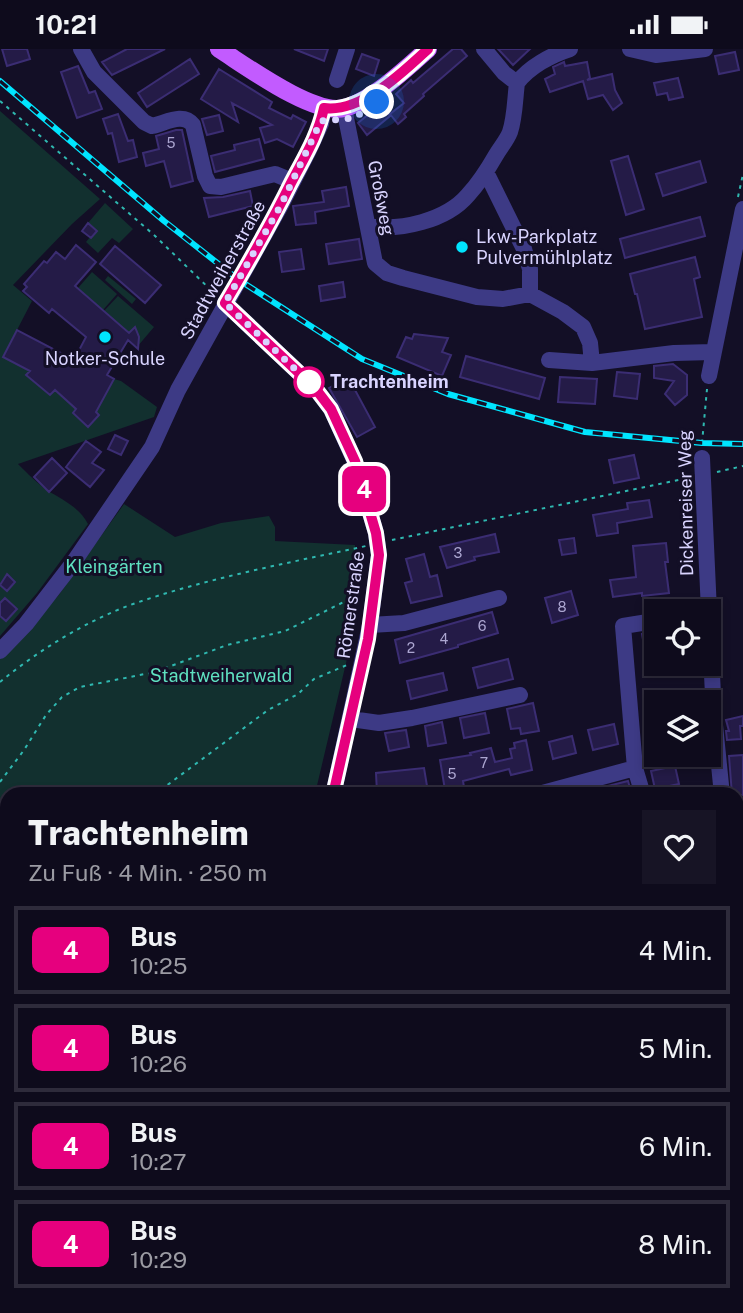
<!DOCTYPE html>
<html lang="de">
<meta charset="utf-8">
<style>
:root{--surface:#0e0b1c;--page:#171425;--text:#f1f3f6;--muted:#9b9ba3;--line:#2e2b3b}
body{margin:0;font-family:"Public Sans",sans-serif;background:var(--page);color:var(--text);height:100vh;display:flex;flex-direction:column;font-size:26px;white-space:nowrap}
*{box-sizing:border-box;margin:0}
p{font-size:23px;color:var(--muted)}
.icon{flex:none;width:38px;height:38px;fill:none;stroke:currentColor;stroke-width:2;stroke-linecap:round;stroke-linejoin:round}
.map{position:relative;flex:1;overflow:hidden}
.drawer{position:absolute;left:0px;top:738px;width:744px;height:527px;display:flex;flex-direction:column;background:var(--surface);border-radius:21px 21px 0 0;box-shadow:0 4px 10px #0003,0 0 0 2px var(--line)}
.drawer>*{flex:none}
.badge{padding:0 14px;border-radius:10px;font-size:24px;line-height:46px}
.buttons{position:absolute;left:644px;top:550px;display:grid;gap:14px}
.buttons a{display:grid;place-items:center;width:77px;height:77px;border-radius:0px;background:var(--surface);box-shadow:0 4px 10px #0003,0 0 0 2px var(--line);font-size:35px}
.you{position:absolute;width:35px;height:35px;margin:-18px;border:5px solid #fff;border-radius:50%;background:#1a73e8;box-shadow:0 0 0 10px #1a73e833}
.map>.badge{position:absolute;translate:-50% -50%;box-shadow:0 0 0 4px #fff}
.round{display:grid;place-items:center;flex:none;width:74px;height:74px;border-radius:0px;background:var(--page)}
.overview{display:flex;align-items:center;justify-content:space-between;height:119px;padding:0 28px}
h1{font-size:33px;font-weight:800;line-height:52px}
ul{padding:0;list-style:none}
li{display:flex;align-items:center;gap:21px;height:88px;margin:0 14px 10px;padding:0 14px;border:4px solid var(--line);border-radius:0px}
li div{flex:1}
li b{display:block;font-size:26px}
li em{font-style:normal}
li .badge{min-width:77px;font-weight:700;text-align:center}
.status{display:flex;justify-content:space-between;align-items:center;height:49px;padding:0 35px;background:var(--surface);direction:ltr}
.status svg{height:19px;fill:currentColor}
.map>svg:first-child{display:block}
.green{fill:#12302f}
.building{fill:#241b47;stroke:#3b2d73;stroke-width:2}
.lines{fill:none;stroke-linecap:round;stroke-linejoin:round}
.path{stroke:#2fb8b0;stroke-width:2;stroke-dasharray:3.5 5;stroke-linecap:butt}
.minor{stroke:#3d3a85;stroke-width:16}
.major{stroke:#c25bff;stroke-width:18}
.rail-casing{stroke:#00e5ff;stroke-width:6}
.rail{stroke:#130f26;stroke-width:3.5;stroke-dasharray:10;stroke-linecap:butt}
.line-casing{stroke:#fff;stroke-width:16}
.line{stroke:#e6007e;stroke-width:10}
.walk{stroke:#d9d4ff;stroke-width:7;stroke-dasharray:0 12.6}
.poi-dot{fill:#00e5ff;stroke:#130f26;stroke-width:2.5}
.stop-dot{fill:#fff;stroke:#e6007e;stroke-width:3.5}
.labels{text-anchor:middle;stroke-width:6;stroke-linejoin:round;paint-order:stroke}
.number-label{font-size:14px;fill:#aca6d1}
.street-label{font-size:18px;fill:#d9d4ff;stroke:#130f26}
.poi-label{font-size:18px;fill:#d9d4ff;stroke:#130f26;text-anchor:start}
.stop-label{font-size:18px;font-weight:bold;fill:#d9d4ff;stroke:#130f26;text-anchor:start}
.park-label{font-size:18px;fill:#5fe0c0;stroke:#130f26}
</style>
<div class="status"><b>10:21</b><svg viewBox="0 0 49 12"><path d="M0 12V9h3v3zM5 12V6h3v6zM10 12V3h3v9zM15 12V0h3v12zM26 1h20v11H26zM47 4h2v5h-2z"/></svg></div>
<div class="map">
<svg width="743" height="1264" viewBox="0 0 743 1264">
<rect width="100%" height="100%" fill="#130f26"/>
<!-- green -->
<path class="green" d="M0 62 100 150 72 175 13 236 32 252 3 308 30 322 26 326 50 346 55 341 76 360 99 366 96 363 114 330 121 332 157 358 154 368 18 415C27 424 38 435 48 442 62 450 80 459 88 475L37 544 0 587Z
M105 154 133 180 119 194 112 189 98 204 86 193 90 188 88 174Z
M92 223 117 245 103 261 78 239Z
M108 227 136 250 132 255 105 231Z
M118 247 154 278 137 298 139 288 135 279 129 284 104 262Z
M124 455 175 488 221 474 269 467 275 478V492L355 496 356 546 351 593 315 745 7 746V1258H171L165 1261V1264H0V609L58 547Z"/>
<!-- building -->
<path class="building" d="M2 0H27L30 10 7 17Z
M127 0H165L112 26 102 13Z
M294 0H328L324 12Z
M453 0H461L467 7 423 45 424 47 404 65 406 68 398 75 390 65 404 54 396 45 411 31 413 34Z
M498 0H530L513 16Z
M735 3 739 21 719 25 715 7Z
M362 5 379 11 374 27 356 20Z
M190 10 199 25 147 58 138 44Z
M564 13 565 17 587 13 590 29 587 31 612 25 615 41 622 54 613 61 603 46 588 50 583 32 550 43 545 30 555 25 553 18Z
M78 17 89 44 95 42 102 60 77 69 61 23Z
M219 20 272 53 269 59 291 70 293 66 306 73 293 98 277 90 265 94 260 79 272 76 232 54 238 73 201 50Z
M678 29 683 48 669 51 667 44 657 46 654 34Z
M381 55 390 67 367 86 358 74Z
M118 65 128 92 133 91 137 108 119 113 112 84 108 85 103 70Z
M219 66 223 82 207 86 202 70Z
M176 81H182L193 132 171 138 164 112 146 117 143 104 159 100 156 87Z
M259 90 264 110 215 123 211 107 235 101 234 96Z
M628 107 644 160 626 166 611 112Z
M700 112 706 133 663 147 656 125Z
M346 138 349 157 315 163 316 174 296 176 293 157 324 153 322 142Z
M250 142 253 157 209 168 204 149 223 148Z
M700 168 705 187 625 209 620 190Z
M88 174 97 182 91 189 82 182Z
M359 190 362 210 329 215 326 195Z
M76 196 96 213 75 237 129 284 135 278 139 288 138 300 128 291 107 326 114 330 96 363 99 366 88 378 73 364 76 360 55 341 50 346 26 326 30 322 3 308 17 281 74 311 86 288 52 260 49 264 23 242 27 238 24 235 44 212 47 214 56 203 65 210Z
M115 197 161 236 145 254 100 215Z
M301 200 304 220 282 223 279 203Z
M695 208 700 228 694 230 702 268 645 280 637 245H635L630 225Z
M343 233 345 248 321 252 319 237Z
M414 285 448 289 442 303 451 306 442 327 397 308 406 288 412 290Z
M466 307 545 329 539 350 460 328Z
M673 315 687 326V346L675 356 665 345 674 332 654 329V317Z
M617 323 640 325 637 350 614 347Z
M348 328 375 378 357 388 329 339Z
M560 328 597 330 595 355 558 353Z
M115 386 128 392 121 406 108 400Z
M86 392 101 403 92 414 104 421 90 438 66 418Z
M634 406 639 429 614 434 609 411Z
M52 409 67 424 49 443 34 428Z
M649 451 652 468 617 474 618 484 597 487 593 466 628 460 627 454Z
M495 485 499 503 474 508 475 511 447 519 440 498Z
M574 489 576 504 562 506 559 491Z
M666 494 668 513H665L669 544 642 547V544L613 548 610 531 636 528 633 497Z
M424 505 430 528 437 526 442 547 411 554 405 534 412 532 406 510Z
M7 525 15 533 7 542 0 536Z
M571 542 578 566 552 574 545 549Z
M5 549 17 560 6 572 0 567V554Z
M492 563 498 584 458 596V598L400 614 395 591Z
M656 580V612L647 614 642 585Z
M508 610 513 630 478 639 473 619Z
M443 624 447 641 411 650 407 632Z
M533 654 539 682 521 685 520 679 511 680 507 660Z
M485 664 489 684 464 689 460 669Z
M743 667V677H740L741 690 727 691 726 682H729L726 671Z
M442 673 446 694 428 697 425 677Z
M614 675 618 695 593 701 588 681Z
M406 681 409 698 389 702 385 684Z
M572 687 576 704 553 710 549 693Z
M526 691 532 721 511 726 509 720 463 732 464 738 445 741 440 711 471 706 470 704 491 699 495 713 512 709 510 700 515 699 514 694Z
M743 706V746H732L729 707Z
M675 717 679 735 655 740 651 722Z
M424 719 427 737 377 744 376 724Z
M628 732 632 746H610L608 737Z"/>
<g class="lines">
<!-- path -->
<path class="path" d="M0 52 154 186 215 245
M738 148 743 125
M702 394 707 340
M717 423 743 417
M392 491 688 429
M0 633C39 601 86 572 133 555 208 529 288 514 366 497
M0 733 24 701 46 666 62 648 80 638 155 623 227 596 285 582 360 545
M154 746 268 661 298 645 314 630 347 616
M0 801 7 812
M0 964 7 956
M737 1016 740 1050
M742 1076 743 1099
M0 1223 7 1219
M142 1264 153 1258"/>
<!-- minor -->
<path class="minor" d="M81 0 94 23 144 73 152 77C166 74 183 63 193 76L205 127 210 137 221 138 275 125 292 132
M484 0 504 24 517 34
M630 0 656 6 705 0
M337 31 347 0
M517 34C529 18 551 6 570 0
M344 59 375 214 387 224 403 229 477 248 503 250 530 245 563 263 583 278 590 294 592 314
M486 123 524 200 530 220V245
M368 177C400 182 446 172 468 146 479 134 488 120 496 106 500 99 507 91 510 83 515 68 515 49 517 34
M225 254 315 339 331 360 355 413 376 484 379 506 370 576 333 746
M549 311 592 314 674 304 713 303
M709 327 743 160
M702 409 709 562
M709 565 714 666 722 746
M370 576 404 574 499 549
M0 602 26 575 73 514 152 398 178 341 281 156 309 101 321 75 324 59
M351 670 379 674 412 669 520 646
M635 719 643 746
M535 746 635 719 623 577 648 573
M737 925 743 994
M737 1064 743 1062
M220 1258 221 1264
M352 1258V1264
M434 1258 443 1264
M619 1258 622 1264"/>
<!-- major -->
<path class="major" d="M219 0C246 17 314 67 344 59 372 52 407 19 428 0"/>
<!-- rail casing -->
<g class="rail-casing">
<path id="rail" d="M0 32 164 172 239 231 362 310 448 345 585 383 702 394 743 395"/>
</g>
<!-- rail -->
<use href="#rail" class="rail"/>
</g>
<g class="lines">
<!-- line casing -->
<g class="line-casing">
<path id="line" d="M333 746 368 590 379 506 376 484 355 412 331 360 315 339 225 254C248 215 271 175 291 134 304 109 318 87 324 59 361 64 402 24 428 0"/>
</g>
<!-- line -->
<use href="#line" class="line"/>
<!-- walk -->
<path class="walk" d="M309 333 315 339 225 254 281 156 321 72 354 69 377 53"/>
</g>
<!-- markers -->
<g class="poi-dot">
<circle cx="462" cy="198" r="7"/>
<circle cx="105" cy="288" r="7"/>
</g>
<circle class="stop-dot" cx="309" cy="333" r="14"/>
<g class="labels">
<!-- number labels -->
<g class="number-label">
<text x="171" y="99">5</text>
<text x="458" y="509">3</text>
<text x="562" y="563">8</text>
<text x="482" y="582">6</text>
<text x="444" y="595">4</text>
<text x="411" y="604">2</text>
<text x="484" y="719">7</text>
<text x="452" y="730">5</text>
</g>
<!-- street labels -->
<g class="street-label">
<text transform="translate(381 149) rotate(79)" y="6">Großweg</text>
<text transform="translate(223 221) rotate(-61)" y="6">Stadtweiherstraße</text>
<text transform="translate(686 454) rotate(-91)" y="6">Dickenreiser Weg</text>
<text transform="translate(351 556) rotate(-82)" y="6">Römerstraße</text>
</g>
<!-- poi labels -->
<g class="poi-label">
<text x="476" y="194">Lkw-Parkplatz<tspan x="476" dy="21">Pulvermühlplatz</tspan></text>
<text x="105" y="316" text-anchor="middle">Notker-Schule</text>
</g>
<!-- stop labels -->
<g class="stop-label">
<text x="330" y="339">Trachtenheim</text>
</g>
<!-- park labels -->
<g class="park-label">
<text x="114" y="524">Kleingärten</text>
<text x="221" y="633">Stadtweiherwald</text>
</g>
</g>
</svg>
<div class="buttons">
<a><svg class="icon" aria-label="locate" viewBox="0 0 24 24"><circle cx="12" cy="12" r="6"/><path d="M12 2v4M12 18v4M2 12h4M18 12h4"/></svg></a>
<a><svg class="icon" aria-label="layers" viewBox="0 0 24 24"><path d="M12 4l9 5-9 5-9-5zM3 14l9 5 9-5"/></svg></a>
</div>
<div class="you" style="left:377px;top:53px"></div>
<b class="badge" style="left:364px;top:440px;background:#e6007e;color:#fff">4</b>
<section class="drawer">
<div class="overview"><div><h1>Trachtenheim</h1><p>Zu Fuß · 4 Min. · 250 m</p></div><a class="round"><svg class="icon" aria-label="heart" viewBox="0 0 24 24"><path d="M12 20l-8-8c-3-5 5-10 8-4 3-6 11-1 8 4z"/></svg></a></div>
<ul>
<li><span class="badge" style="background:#e6007e;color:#fff">4</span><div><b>Bus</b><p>10:25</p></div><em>4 Min.</em></li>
<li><span class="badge" style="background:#e6007e;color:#fff">4</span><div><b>Bus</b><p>10:26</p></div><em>5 Min.</em></li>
<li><span class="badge" style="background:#e6007e;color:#fff">4</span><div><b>Bus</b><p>10:27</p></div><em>6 Min.</em></li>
<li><span class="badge" style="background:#e6007e;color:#fff">4</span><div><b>Bus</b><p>10:29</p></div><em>8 Min.</em></li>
</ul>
</section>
</div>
